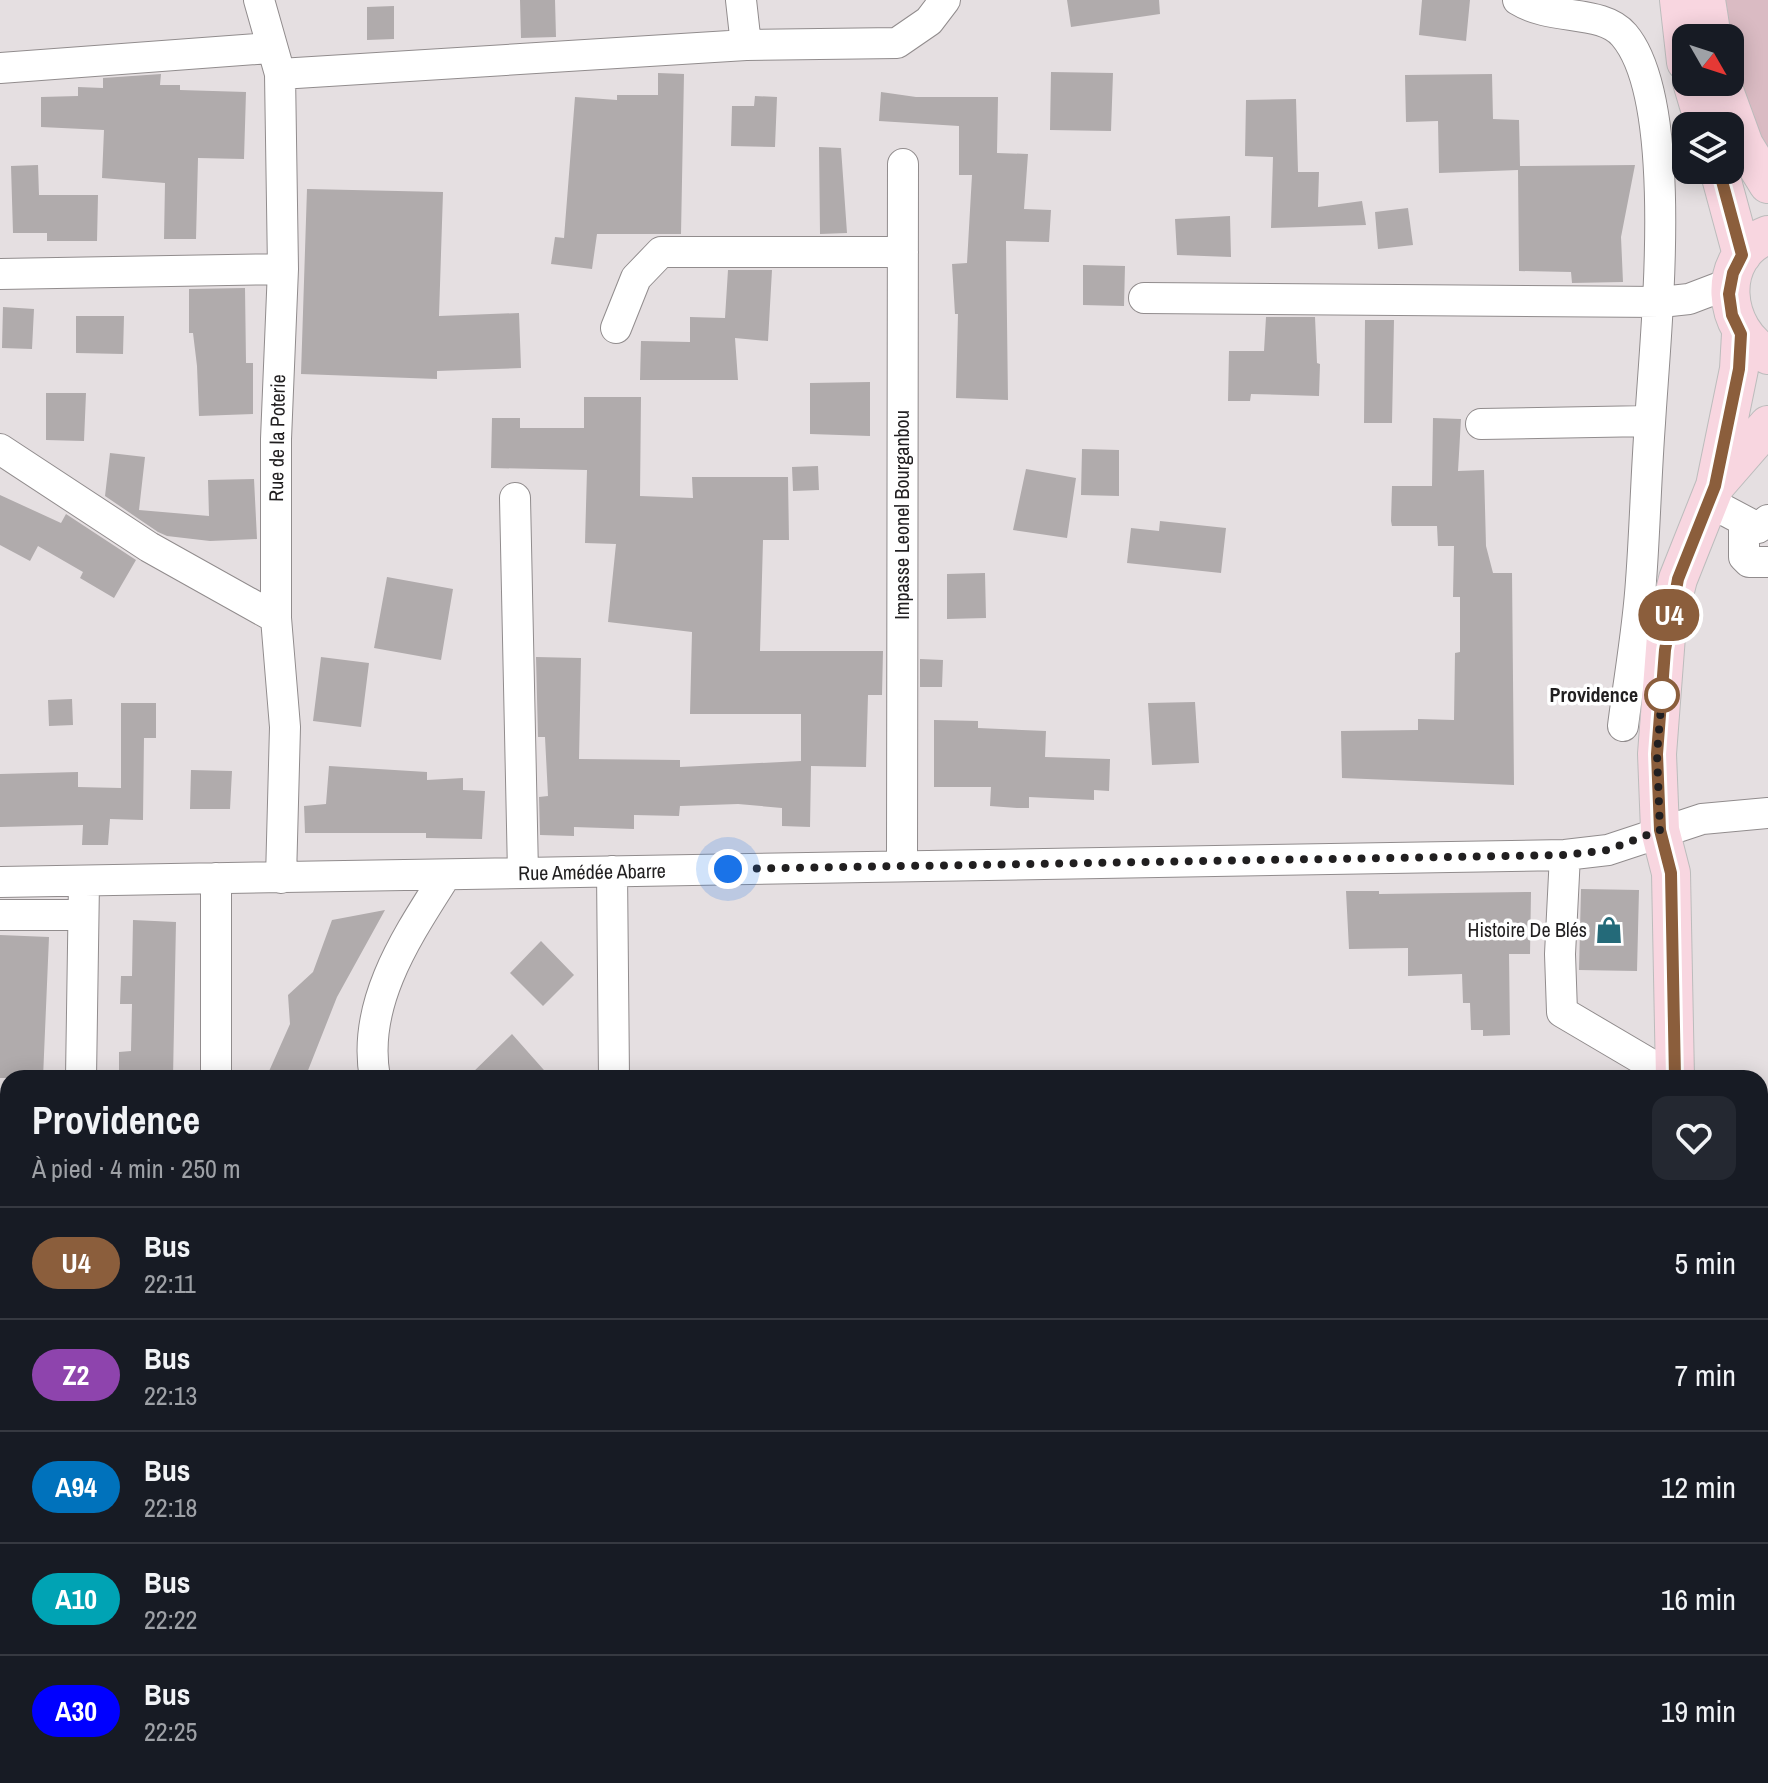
<!DOCTYPE html>
<html lang="fr">
<meta charset="utf-8">
<style>
:root{--surface:#171b24;--page:#242831;--text:#f1f3f6;--muted:#9ea1a6;--line:#363941}
body{margin:0;font-family:"Archivo Narrow",sans-serif;background:var(--page);color:var(--text);height:100vh;display:flex;flex-direction:column;font-size:30px;white-space:nowrap}
*{box-sizing:border-box;margin:0}
p{font-size:26px;color:var(--muted)}
.icon{flex:none;width:44px;height:44px;fill:none;stroke:currentColor;stroke-width:2;stroke-linecap:round;stroke-linejoin:round}
.map{position:relative;flex:1;overflow:hidden}
.details{position:absolute;left:0px;top:1070px;width:1768px;height:714px;display:flex;flex-direction:column;background:var(--surface);border-radius:24px 24px 0 0;box-shadow:0 4px 20px #0003}
.details>*{flex:none}
.badge{padding:0 16px;border-radius:26px;font-size:28px;line-height:52px}
.needle{width:52px;rotate:129deg}
.controls{position:absolute;left:1672px;top:24px;display:grid;gap:16px}
.controls a{display:grid;place-items:center;width:72px;height:72px;border-radius:16px;background:var(--surface);box-shadow:0 4px 20px #0003;font-size:40px}
.you{position:absolute;width:40px;height:40px;margin:-20px;border:6px solid #fff;border-radius:50%;background:#1a73e8;box-shadow:0 0 0 12px #1a73e833}
.map>.badge{position:absolute;translate:-50% -50%;box-shadow:0 0 0 4px #fff}
.round{display:grid;place-items:center;flex:none;width:84px;height:84px;border-radius:16px;background:var(--page)}
.overview{display:flex;align-items:center;justify-content:space-between;height:136px;padding:0 32px}
h1{font-size:38px;font-weight:700;line-height:60px}
ul{padding:0;list-style:none}
li{display:flex;align-items:center;gap:24px;height:112px;padding:0 32px;border-top:2px solid var(--line)}
li div{flex:1}
li b{display:block;font-size:30px}
li em{font-style:normal}
li .badge{min-width:88px;font-weight:700;text-align:center}
.map>svg:first-child{display:block}
.green{fill:#dabbc3}
.building{fill:#b0abac}
.lines{fill:none;stroke-linecap:round;stroke-linejoin:round}
.minor-casing{stroke:#918c8d;stroke-width:32}
.major-casing{stroke:#bcbcbc;stroke-width:40}
.path{stroke:#999596;stroke-width:5;stroke-dasharray:4 6;stroke-linecap:butt}
.minor{stroke:#fff;stroke-width:30}
.major{stroke:#f8d6e0;stroke-width:38}
.line-casing{stroke:#fff;stroke-width:18}
.line{stroke:#8b5e3c;stroke-width:12}
.walk{stroke:#211f20;stroke-width:8;stroke-dasharray:0 14.4}
.stop-dot{fill:#fff;stroke:#8b5e3c;stroke-width:4}
.labels{text-anchor:middle;stroke-width:7;stroke-linejoin:round;paint-order:stroke}
.street-label{font-size:20px;fill:#211f20;stroke:#fff}
.stop-label{font-size:20px;font-weight:bold;fill:#211f20;stroke:#fff;text-anchor:end}
.poi-label{font-size:20px;fill:#211f20;stroke:#fff;text-anchor:end}
</style>
<div class="map">
<svg width="1768" height="1783" viewBox="0 0 1768 1783">
<rect width="100%" height="100%" fill="#e5dfe1"/>
<!-- green -->
<path class="green" d="M1717 0H1768V174L1752 135 1730 61V38Z"/>
<!-- building -->
<path class="building" d="M520 0H555L556 37 521 38Z
M1067 0H1159L1160 14 1071 27Z
M1422 0H1470L1466 41 1419 35Z
M394 6V39L367 40V7Z
M1051 72 1113 73 1111 131 1050 130Z
M658 73 684 74 681 234H597L592 269 551 264 555 237 564 238 575 97 617 100V95H658Z
M161 74 160 85H180V90L246 92 244 159 198 158 196 239H164L165 183 102 178 104 130 41 127V97L78 96V87L103 88V78Z
M1492 74 1493 119 1519 120 1520 166 1635 165 1621 237 1623 282 1572 283 1571 272 1519 271 1518 170 1439 173 1438 121 1406 122 1405 75Z
M881 92 916 97H998L997 153 1028 154 1024 209 1051 210 1049 242 1006 241 1008 400 956 398 958 314H955L952 264 967 263 972 175H959V126L879 121Z
M755 96 777 97 775 147 731 146 732 106H754Z
M1296 99 1298 172H1319L1318 207 1362 201 1366 225 1271 228 1273 157 1245 156 1246 100Z
M819 147 841 148 847 233 820 234Z
M38 165 39 195H98L97 241H47V233H13L11 166Z
M307 189 443 192 439 316 519 313 521 368 437 371V379L301 374Z
M1408 208 1413 245 1378 249 1375 212Z
M1230 216 1231 257 1177 255 1175 219Z
M1083 265 1125 266 1124 306 1083 305Z
M728 270H772L768 341 735 338 738 380H640L641 341 690 342V317L725 318Z
M245 288 246 363H253V414L199 416 197 366 193 333H189V289Z
M3 307 34 309 32 349 2 348Z
M76 316H124L123 354 76 353Z
M1266 317H1315L1317 363 1320 364 1319 396 1251 394 1250 401H1228L1229 351H1264Z
M1365 320H1394L1392 423H1364Z
M870 382V436L810 434V383Z
M46 393H86L84 441 46 440Z
M584 397H641L640 496 693 498 692 477H788L789 540H763L760 651H883L882 695H868L866 767 811 766 810 827 782 826V808L738 804 680 806 679 816 634 815V829L574 827V836L540 835 539 797 548 796 545 737H538L536 657 581 658 579 759 680 760V767L801 761V714H690L692 632 608 622 616 544 585 543 587 470 491 468 492 418H520V428H584Z
M1433 418 1461 419 1458 471 1484 470 1486 546 1493 573H1512L1514 785 1342 778 1341 731 1418 730V719L1454 720 1455 653 1460 652V597H1453L1454 546H1438L1437 526H1392L1391 521 1392 486H1432Z
M1082 449 1119 450V496L1081 495Z
M110 453 145 457 139 510 209 516 208 480 254 479 257 539 210 541 167 536 158 532 105 496Z
M818 466 819 490 793 491 792 467Z
M1026 469 1076 478 1067 538 1013 530Z
M0 495 61 523 66 514 136 560 114 598 80 578 83 572 38 546 30 561 0 545Z
M1160 521 1226 528 1221 573 1127 563 1131 528 1159 531Z
M985 573 986 618 947 619V574Z
M387 577 453 589 441 660 374 648Z
M321 657 369 663 361 727 313 721Z
M920 659 943 660 942 687H920Z
M72 699 73 725 49 726 48 700Z
M1195 702 1199 763 1152 765 1148 703Z
M121 703H156V738H144L143 820 110 819 108 845H82L83 825 0 827V774L78 772V787L121 788Z
M934 720 978 721V728L1046 731 1045 757 1110 759 1109 791 1094 790V800L1029 797V808H1017L990 806 991 787H934Z
M329 766 427 772V780L463 778V790L485 791 482 839 426 838V833H305L304 806 326 804Z
M191 770 232 771 230 809H190Z
M1581 889 1639 890 1637 971 1579 970Z
M1346 891H1379V894L1531 892 1530 954H1509L1510 1035 1483 1036V1030H1471L1470 1003H1463L1462 974 1408 976V948L1349 949Z
M385 910 337 997 305 1078H266L290 1024 288 995 313 972 332 920Z
M133 920 176 922 173 1078H119V1052L131 1051 132 1004H120L121 976H132Z
M0 935 49 937 43 1078H0Z
M541 941 574 975 543 1006 510 973Z
M512 1034 551 1078H467Z"/>
<g class="lines">
<!-- minor casing -->
<g class="minor-casing">
<path id="minor" d="M259 0 280 74 283 269 276 439V618L285 727 281 878
M741 0 746 45
M1518 0C1552 21 1602 9 1624 35 1681 102 1655 336 1650 423 1646 476 1645 528 1641 581 1638 629 1629 678 1623 726
M0 68 270 48
M280 74 746 45 897 43 929 21 945 0
M0 274 283 269
M1144 298 1661 302 1689 299 1731 283
M616 328 636 278 661 252H903
M1481 424 1650 421
M0 449 149 547 276 618
M515 498 523 873
M1709 502 1758 528 1768 520
M1744 523V557L1749 562H1768
M1565 855 1560 954 1562 1012 1674 1078
M902 866 903 164
M612 871 614 1078
M0 882 1565 855 1608 850 1702 819 1768 813
M0 915H83
M81 1078 84 882
M216 1078V878
M375 1078C361 1003 408 935 446 875
M1760 1405H1768
M0 1543H8
M1760 1550 1768 1549
M293 1776V1783
M72 1783V1776
M172 1783V1776
M507 1783 511 1776"/>
</g>
<!-- major casing -->
<g class="major-casing">
<path id="major" d="M1679 0 1686 62
M1706 0 1712 38
M1692 82 1705 126
M1721 82 1744 145 1768 184
M1719 170 1742 255
M1768 235C1714 256 1722 331 1768 355
M1715 486 1768 425
M1675 1078 1671 873 1660 830 1657 754 1667 623 1678 579 1715 486 1739 369 1741 334
M1694 1776V1783"/>
</g>
<!-- path -->
<path class="path" d="M909 1783V1776"/>
<!-- minor -->
<use href="#minor" class="minor"/>
<!-- major -->
<use href="#major" class="major"/>
</g>
<g class="lines">
<!-- line casing -->
<g class="line-casing">
<path id="line" d="M1675 1078 1671 873 1660 830 1657 754 1665 650 1678 579 1715 486 1739 369 1741 334 1732 315 1729 294 1733 273 1742 255 1719 170"/>
</g>
<!-- line -->
<use href="#line" class="line"/>
<!-- walk -->
<path class="walk" d="M728 869 1565 855 1608 850 1660 830 1657 754 1662 695"/>
</g>
<!-- icons -->
<defs>
<g id="shop-bare" transform="scale(2.16)"><path d="M-5-2.5h2.3a2.7 3.5 0 0 1 5.4 0H5L5.5 6h-11ZM-1.5-2.5h3a1.5 2.3 0 0 0-3 0Z" fill="#246a79" stroke="#fff" stroke-width="2.5" paint-order="stroke"/></g>
</defs>
<g fill-rule="evenodd">
<use href="#shop-bare" x="1609" y="930"/>
</g>
<!-- markers -->
<circle class="stop-dot" cx="1662" cy="695" r="16"/>
<g class="labels">
<!-- street labels -->
<g class="street-label">
<text transform="translate(277 438) rotate(-89)" y="7">Rue de la Poterie</text>
<text transform="translate(902 515) rotate(-90)" y="7">Impasse Leonel Bourganbou</text>
<text transform="translate(592 872) rotate(-1)" y="7">Rue Amédée Abarre</text>
</g>
<!-- stop labels -->
<g class="stop-label">
<text x="1638" y="702">Providence</text>
</g>
<!-- poi labels -->
<g class="poi-label">
<text x="1587" y="937">Histoire De Blés</text>
</g>
</g>
</svg>
<div class="controls">
<a><svg class="needle" viewBox="-14 -14 28 28"><path d="M0-13l5 13h-10z" fill="#e53935"/><path d="M0 13l5-13h-10z" fill="#9ea1a6"/></svg></a>
<a><svg class="icon" aria-label="layers" viewBox="0 0 24 24"><path d="M12 4l9 5-9 5-9-5zM3 14l9 5 9-5"/></svg></a>
</div>
<div class="you" style="left:728px;top:869px"></div>
<b class="badge" style="left:1669px;top:615px;background:#8b5e3c;color:#fff">U4</b>
<section class="details">
<div class="overview"><div><h1>Providence</h1><p>À pied · 4 min · 250 m</p></div><a class="round"><svg class="icon" aria-label="heart" viewBox="0 0 24 24"><path d="M12 20l-8-8c-3-5 5-10 8-4 3-6 11-1 8 4z"/></svg></a></div>
<ul>
<li><span class="badge" style="background:#8b5e3c;color:#fff">U4</span><div><b>Bus</b><p>22:11</p></div><em>5 min</em></li>
<li><span class="badge" style="background:#8e44ad;color:#fff">Z2</span><div><b>Bus</b><p>22:13</p></div><em>7 min</em></li>
<li><span class="badge" style="background:#0072bc;color:#fff">A94</span><div><b>Bus</b><p>22:18</p></div><em>12 min</em></li>
<li><span class="badge" style="background:#00a3b4;color:#fff">A10</span><div><b>Bus</b><p>22:22</p></div><em>16 min</em></li>
<li><span class="badge" style="background:#00f;color:#fff">A30</span><div><b>Bus</b><p>22:25</p></div><em>19 min</em></li>
</ul>
</section>
</div>
